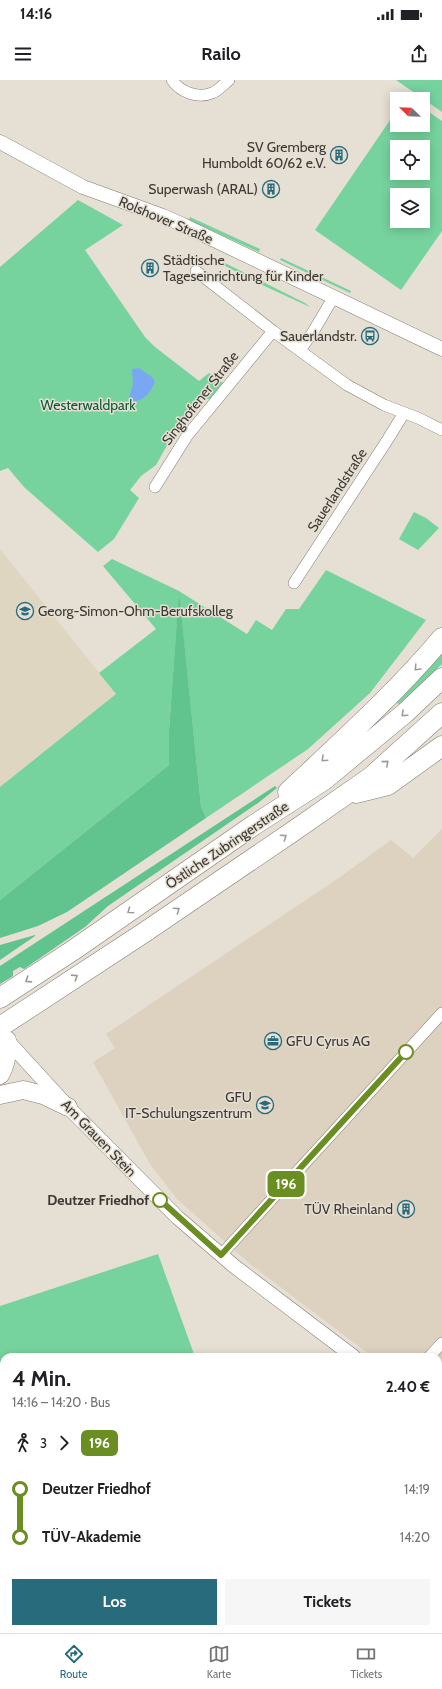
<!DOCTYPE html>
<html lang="de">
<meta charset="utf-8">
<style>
:root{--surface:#fff;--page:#f6f6f6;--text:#202124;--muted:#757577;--line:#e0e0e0;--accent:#276b7c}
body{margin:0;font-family:Cabin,sans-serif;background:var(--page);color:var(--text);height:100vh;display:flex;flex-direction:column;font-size:15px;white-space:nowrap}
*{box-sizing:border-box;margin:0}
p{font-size:13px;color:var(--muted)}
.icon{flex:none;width:22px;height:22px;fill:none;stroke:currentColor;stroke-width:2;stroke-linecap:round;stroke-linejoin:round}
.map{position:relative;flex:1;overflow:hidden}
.side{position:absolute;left:0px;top:1273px;width:442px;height:280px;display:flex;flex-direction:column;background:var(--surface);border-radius:12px 12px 0 0;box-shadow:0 2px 10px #0003}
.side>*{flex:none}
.badge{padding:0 8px;border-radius:6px;font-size:14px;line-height:26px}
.needle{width:26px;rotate:293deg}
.fabs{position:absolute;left:390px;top:12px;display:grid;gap:8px}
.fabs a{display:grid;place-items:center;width:40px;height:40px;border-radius:0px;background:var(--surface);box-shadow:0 2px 10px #0003;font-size:20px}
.map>.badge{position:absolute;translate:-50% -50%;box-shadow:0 0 0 2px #fff}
.legs{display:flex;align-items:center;gap:6px;height:44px;padding:0 12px;font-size:13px}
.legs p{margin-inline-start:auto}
.summary{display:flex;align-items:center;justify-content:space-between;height:68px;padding:0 12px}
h1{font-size:22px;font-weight:700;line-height:30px}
.action{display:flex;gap:8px;margin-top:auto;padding:8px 12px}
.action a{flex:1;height:46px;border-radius:0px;background:var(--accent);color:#fff;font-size:16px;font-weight:700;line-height:46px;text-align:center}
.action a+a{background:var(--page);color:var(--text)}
ul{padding:0 12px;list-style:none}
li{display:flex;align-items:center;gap:14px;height:48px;font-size:15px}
li i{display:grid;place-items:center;width:6px;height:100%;margin:0 5px;background:currentColor}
li i::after{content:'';width:10px;height:10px;margin:-5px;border:3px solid;border-radius:50%;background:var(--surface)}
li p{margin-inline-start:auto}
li:first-child i{background:linear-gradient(#0000 50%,currentColor 0)}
li:last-child i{background:linear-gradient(currentColor 50%,#0000 0)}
.status{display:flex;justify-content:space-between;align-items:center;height:28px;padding:0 20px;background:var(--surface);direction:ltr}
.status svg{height:11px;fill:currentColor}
header{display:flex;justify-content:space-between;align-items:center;height:52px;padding:0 12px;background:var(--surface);font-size:18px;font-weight:700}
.dock{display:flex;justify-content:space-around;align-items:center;height:56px;border-top:1px solid var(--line);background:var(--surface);font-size:11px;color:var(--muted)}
.dock a{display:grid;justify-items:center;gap:2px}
.dock .on{color:var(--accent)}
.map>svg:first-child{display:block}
.built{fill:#ddd2bf}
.education{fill:#ded6c1}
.green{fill:#76d39e;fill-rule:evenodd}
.forest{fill:#61c38d}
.water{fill:#79a7f3}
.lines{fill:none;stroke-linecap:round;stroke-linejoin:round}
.minor-casing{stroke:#837c71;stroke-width:12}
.tertiary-casing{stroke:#837c71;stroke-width:15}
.trunk-casing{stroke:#837c71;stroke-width:19}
.motorway-casing{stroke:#837c71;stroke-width:21}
.minor{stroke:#fff;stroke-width:11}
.tertiary{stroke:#fff;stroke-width:14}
.trunk{stroke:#fff;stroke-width:18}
.motorway{stroke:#fff;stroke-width:20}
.oneway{stroke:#9e9c9a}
.line-1-casing{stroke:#fff;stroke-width:9}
.line-1{stroke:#6b8e23;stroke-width:6}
.stop-1-dot{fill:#fff;stroke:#6b8e23;stroke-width:2}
.labels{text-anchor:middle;stroke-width:3;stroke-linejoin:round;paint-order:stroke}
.poi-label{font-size:14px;fill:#3c3934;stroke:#e6dfd3;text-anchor:end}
.street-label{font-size:14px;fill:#3c3934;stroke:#e6dfd3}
.park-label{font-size:14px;fill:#0d5936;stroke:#e6dfd3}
.stop-label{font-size:14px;font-weight:bold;fill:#3c3934;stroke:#e6dfd3;text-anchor:end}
</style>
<div class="status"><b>14:16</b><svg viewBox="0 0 49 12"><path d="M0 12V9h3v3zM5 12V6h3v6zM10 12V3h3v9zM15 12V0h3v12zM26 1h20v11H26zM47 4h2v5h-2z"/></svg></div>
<header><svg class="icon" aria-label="menu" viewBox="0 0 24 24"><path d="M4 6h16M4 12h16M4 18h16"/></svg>Railo<svg class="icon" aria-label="share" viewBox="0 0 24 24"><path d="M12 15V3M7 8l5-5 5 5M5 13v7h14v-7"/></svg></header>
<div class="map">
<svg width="442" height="1553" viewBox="0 0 442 1553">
<rect width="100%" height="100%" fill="#e6dfd3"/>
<!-- built -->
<path class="built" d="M442 749V1333L438 1330V1277H373L250 1184 177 1119 150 1084 93 982 115 968 106 954 340 797 391 760 413 778Z"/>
<!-- education -->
<path class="education" d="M0 469 116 614 0 707Z"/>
<!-- green -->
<path class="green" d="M396 0H442V32Z
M423 28 442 41V151L401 210 315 150 397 30V45H423ZM397 67H423V93H397ZM397 115H423V141H397Z
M78 120 123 145 85 170 145 257 155 267 199 301 209 293 223 303 210 319 198 318 175 351 156 385 141 396 130 410 139 418 114 459 98 472 24 407 8 388 0 391V187Z
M190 137 260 169 259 172 189 140Z
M211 176 305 223 310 227 260 204 210 178Z
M281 178 351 211 350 213 280 180Z
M414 432 426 438 439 448 418 470 399 459Z
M112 479 179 511 247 554 256 540 272 550 286 529H299L326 490 426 540 370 613 308 669 206 738 201 726 179 514 169 650V685L0 820V707L116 614 99 593 156 549 103 486Z
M442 572V584L399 624 397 623Z
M158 1174 195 1277H4V1549H438V1432L442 1430V1553H0V1226Z"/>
<!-- forest -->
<path class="forest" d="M179 511 201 726 206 738 67 832 38 846 0 858V820L169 685V650Z
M275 706 277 708 258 723 108 826 85 847 24 889 20 887 13 891V896L0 904V886Z
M35 855V856L0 880V865Z"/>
<!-- water -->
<path class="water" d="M139 288 153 298 155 302C150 313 144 322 130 321L129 318 133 304 132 289Z"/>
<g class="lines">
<!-- minor casing -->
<g class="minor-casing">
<path id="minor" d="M172 0C180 12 198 19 212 13 218 11 224 4 229 0
M196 191 273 251 347 305 384 325 418 338 442 350
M300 270 313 252 333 218
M155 407 187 356 273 251
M294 503 388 359 404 333
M221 1175 442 933
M429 1277 442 1263"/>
</g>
<!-- tertiary casing -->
<g class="tertiary-casing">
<path id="tertiary" d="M0 62 83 107 163 136 183 145 442 269
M4 957 68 1027 177 1137 234 1186 354 1277
M438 1343 442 1347"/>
</g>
<!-- trunk casing -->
<g class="trunk-casing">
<path id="trunk" d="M0 995C7 983 7 973 7 960
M0 1015 23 1010 43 1015 68 1027"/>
</g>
<!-- motorway casing -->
<g class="motorway-casing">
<path id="motorway" d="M288 712C341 662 395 614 442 558
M356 713 388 705 442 666
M0 918 72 871 254 745 324 700 405 633 442 598
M0 947 145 852 295 750 371 697 442 633"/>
</g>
<!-- minor -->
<use href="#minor" class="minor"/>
<!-- tertiary -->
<use href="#tertiary" class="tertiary"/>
<!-- trunk -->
<use href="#trunk" class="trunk"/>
<!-- motorway -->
<use href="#motorway" class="motorway"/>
</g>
<!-- one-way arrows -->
<defs><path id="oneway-chevron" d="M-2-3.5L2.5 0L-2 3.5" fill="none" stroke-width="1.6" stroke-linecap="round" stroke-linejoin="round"/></defs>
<g class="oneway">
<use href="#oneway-chevron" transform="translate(417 588) rotate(133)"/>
<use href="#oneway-chevron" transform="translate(404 634) rotate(138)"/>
<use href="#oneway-chevron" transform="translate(324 679) rotate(137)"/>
<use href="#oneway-chevron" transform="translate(386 683) rotate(-41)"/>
<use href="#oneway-chevron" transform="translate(284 757) rotate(-34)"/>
<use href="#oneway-chevron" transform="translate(177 830) rotate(-34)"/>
<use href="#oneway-chevron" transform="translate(130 831) rotate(145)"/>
<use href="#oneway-chevron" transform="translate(75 897) rotate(-33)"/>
<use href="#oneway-chevron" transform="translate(28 900) rotate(147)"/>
</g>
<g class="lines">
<!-- line-1 casing -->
<g class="line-1-casing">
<path id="line-1" d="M160 1120 221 1175 406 972"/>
</g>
<!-- line-1 -->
<use href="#line-1" class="line-1"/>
</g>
<!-- icons -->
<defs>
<g id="building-ring" transform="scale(0.9)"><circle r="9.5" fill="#e6dfd3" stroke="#276b7c" stroke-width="1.5"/><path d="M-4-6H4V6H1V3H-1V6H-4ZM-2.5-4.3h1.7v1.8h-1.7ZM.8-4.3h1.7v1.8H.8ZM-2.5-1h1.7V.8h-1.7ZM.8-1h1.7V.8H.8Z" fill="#276b7c"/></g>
<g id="bus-ring" transform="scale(0.9)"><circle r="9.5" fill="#e6dfd3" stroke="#276b7c" stroke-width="1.5"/><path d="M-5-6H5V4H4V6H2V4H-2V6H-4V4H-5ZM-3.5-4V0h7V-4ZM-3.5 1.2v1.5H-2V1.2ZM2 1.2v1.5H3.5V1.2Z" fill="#276b7c"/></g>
<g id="school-ring" transform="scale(0.9)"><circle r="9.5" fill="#e6dfd3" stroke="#276b7c" stroke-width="1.5"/><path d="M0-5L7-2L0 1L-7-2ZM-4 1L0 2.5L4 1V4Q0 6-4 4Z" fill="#276b7c"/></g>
<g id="office-ring" transform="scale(0.9)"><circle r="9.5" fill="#e6dfd3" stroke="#276b7c" stroke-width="1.5"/><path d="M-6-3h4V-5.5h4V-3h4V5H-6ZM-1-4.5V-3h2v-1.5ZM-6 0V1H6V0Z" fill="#276b7c"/></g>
</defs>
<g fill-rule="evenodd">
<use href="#building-ring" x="339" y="75"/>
<use href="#building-ring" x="271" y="109"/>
<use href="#building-ring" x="150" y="188"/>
<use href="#bus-ring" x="370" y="256"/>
<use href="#school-ring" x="25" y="531"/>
<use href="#office-ring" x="273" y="961"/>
<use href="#school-ring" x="265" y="1025"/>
<use href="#building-ring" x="406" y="1129"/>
</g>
<!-- markers -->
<g class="stop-1-dot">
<circle cx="406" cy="972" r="7"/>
<circle cx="160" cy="1120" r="7"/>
</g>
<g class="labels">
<!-- poi labels -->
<g class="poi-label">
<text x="326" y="72">SV Gremberg<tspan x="326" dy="16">Humboldt 60/62 e.V.</tspan></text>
<text x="258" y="114">Superwash (ARAL)</text>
<text x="163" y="185" text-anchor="start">Städtische<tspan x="163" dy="16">Tageseinrichtung für Kinder</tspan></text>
<text x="357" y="261">Sauerlandstr.</text>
<text x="38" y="536" text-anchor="start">Georg-Simon-Ohm-Berufskolleg</text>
<text x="286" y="966" text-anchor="start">GFU Cyrus AG</text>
<text x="252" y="1022">GFU<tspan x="252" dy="16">IT-Schulungszentrum</tspan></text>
<text x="393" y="1134">TÜV Rheinland</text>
</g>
<!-- street labels -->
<g class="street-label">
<text transform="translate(166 140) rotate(23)" y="5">Rolshover Straße</text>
<text transform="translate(200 318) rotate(-52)" y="5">Singhofener Straße</text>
<text transform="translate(337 410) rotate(-57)" y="5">Sauerlandstraße</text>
<text transform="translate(227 765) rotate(-34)" y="5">Östliche Zubringerstraße</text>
<text transform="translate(99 1058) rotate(46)" y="5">Am Grauen Stein</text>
</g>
<!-- park labels -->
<g class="park-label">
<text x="88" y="330">Westerwaldpark</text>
</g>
<!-- stop labels -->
<g class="stop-label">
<text x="149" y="1125">Deutzer Friedhof</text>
</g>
</g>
</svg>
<div class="fabs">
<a><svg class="needle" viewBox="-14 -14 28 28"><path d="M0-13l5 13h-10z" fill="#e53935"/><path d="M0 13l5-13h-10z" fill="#757577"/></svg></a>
<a><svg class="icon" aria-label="locate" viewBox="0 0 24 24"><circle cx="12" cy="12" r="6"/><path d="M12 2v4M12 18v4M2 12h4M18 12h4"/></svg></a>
<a><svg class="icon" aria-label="layers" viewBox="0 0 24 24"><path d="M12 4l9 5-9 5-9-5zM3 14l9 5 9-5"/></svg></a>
</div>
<b class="badge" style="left:286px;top:1104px;background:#6b8e23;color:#fff">196</b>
<section class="side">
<div class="summary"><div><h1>4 Min.</h1><p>14:16 – 14:20 · Bus</p></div><b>2.40 €</b></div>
<div class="legs"><svg class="icon" aria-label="walk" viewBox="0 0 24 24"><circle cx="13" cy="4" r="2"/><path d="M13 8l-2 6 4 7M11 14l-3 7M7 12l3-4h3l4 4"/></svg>3<svg class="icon" aria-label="forward" viewBox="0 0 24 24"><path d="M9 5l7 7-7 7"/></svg><b class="badge" style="background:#6b8e23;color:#fff">196</b></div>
<ul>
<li><i style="color:#6b8e23"></i><b>Deutzer Friedhof</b><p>14:19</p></li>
<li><i style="color:#6b8e23"></i><b>TÜV-Akademie</b><p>14:20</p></li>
</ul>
<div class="action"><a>Los</a><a>Tickets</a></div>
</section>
</div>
<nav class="dock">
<a class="on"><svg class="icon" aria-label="directions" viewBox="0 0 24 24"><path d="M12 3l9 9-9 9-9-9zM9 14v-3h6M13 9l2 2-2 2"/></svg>Route</a>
<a><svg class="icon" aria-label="map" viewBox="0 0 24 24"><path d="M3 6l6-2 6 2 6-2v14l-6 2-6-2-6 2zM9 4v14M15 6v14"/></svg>Karte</a>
<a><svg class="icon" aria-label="tickets" viewBox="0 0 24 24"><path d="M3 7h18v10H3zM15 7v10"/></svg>Tickets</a>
</nav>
